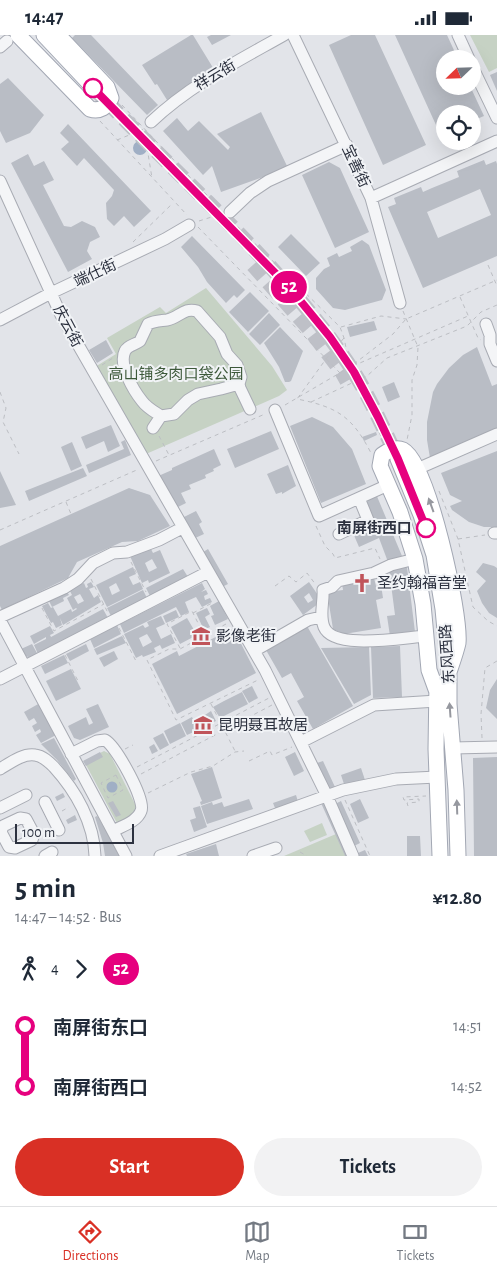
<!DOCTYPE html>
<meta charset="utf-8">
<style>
:root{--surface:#fff;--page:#f2f2f3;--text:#1f2937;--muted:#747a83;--line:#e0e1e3;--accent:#d93025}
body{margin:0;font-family:"Alegreya Sans","Noto Sans SC",sans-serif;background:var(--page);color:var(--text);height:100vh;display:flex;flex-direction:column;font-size:19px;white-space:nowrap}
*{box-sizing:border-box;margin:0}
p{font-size:16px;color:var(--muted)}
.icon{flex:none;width:28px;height:28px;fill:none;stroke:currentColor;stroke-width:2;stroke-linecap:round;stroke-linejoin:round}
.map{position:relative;height:821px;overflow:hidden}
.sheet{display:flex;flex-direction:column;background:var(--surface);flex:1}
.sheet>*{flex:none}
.badge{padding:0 10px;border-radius:16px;font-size:18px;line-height:32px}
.needle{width:32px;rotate:247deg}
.controls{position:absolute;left:436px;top:15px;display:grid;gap:10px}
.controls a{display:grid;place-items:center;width:45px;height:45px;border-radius:50%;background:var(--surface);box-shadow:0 5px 20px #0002;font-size:25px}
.scale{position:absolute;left:15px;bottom:12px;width:119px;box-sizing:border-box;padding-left:5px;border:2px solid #2c313f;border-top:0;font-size:14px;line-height:18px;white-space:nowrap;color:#2c313f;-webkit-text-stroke:4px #f1f3f6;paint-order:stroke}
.map>.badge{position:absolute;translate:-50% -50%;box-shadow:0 0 0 2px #fff}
.legs{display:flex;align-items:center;gap:8px;height:55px;padding:0 15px;font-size:16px}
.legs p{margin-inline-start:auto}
.summary{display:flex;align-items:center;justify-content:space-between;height:85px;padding:0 15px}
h1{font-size:28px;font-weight:700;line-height:38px}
.cta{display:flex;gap:10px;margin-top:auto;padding:10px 15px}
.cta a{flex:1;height:58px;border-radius:30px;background:var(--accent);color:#fff;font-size:20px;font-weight:700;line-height:58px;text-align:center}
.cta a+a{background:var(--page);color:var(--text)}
ul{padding:0 15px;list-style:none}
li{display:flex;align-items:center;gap:18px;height:60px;font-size:19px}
li i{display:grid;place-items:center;width:8px;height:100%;margin:0 6px;background:currentColor}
li i::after{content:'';width:12px;height:12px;margin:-6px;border:4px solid;border-radius:50%;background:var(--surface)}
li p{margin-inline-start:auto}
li:first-child i{background:linear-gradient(#0000 50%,currentColor 0)}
li:last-child i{background:linear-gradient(currentColor 50%,#0000 0)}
.status{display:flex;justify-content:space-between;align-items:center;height:35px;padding:0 25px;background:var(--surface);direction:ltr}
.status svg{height:14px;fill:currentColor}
.menu{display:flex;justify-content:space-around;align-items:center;height:70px;border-top:1px solid var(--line);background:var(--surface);font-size:14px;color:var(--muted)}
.menu a{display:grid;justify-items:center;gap:2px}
.menu .active{color:var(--accent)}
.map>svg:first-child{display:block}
.green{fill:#c6d2c4}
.water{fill:#a0afc5}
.building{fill:#b9bdc5;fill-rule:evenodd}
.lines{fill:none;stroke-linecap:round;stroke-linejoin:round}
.major-tunnel{stroke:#bec0c7;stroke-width:15;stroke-dasharray:15 8;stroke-linecap:butt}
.minor-casing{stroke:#a8abb3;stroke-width:13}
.major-casing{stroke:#a2a7b3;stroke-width:17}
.path{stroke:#bcbec3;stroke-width:1;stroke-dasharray:4 4;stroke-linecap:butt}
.minor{stroke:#f4f5f7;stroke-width:11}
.major{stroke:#fff;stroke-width:15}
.oneway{fill:#96989f}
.line-1-casing{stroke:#fff;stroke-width:11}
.line-1{stroke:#e6007e;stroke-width:8}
.stop-1-dot{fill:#fff;stroke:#e6007e;stroke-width:2.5}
.labels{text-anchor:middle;stroke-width:4;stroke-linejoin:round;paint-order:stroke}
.street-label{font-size:15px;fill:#2c313f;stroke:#f1f3f6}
.park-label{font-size:15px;fill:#3d593a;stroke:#f1f3f6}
.stop-label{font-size:15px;font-weight:bold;fill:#2c313f;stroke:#f1f3f6;text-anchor:end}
.poi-label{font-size:15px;fill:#2c313f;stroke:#f1f3f6;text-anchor:start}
</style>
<div class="status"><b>14:47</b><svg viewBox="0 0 49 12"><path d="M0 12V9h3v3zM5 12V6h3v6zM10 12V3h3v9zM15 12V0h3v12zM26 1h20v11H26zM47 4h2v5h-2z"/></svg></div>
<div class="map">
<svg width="497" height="821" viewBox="0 0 497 821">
<rect width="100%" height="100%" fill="#e2e4e9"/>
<!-- green -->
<path class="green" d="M470 0H497V33L489 37Z
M206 253 272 331 287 355 279 361 146 419 95 332 116 319 107 303 160 272 166 278Z
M104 716 110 719 139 777 119 792 84 726Z
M322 788 327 800 310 807 304 796Z
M336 799 346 821H284Z"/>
<!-- water -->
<path class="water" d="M133 113a7 7 0 1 1 14 0a7 7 0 1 1-14 0Z
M106.5 752a5.5 5.5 0 1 1 11 0a5.5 5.5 0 1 1-11 0Z"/>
<!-- building -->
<path class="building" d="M75 0H91L158 70 147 80 72 3Z
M191 0H193L215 36 167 65 157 49 155 50 142 30Z
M211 0H231L212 10 207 2Z
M351 0H375L426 110 383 130 329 10Z
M395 0H447L458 24H445V51H470L484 81 472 86V79H445V99L441 101Z
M497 37V56L490 40Z
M8 43 44 80 30 98 6 108 0 96V49Z
M261 77 288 133 221 157 212 131 203 140 163 96 177 83 188 96 199 86 228 115 230 112 217 99Z
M68 89 151 176 134 192 124 181 114 191 107 184 106 168 112 161 114 155 84 123 77 131 61 114 69 107 60 98Z
M28 119 34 131 44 126 54 145 43 150 64 191 71 192 82 186 95 192 100 202 90 207 87 216 92 224 68 237 11 128Z
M484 125 486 130 496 126 497 129V221L423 253 388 172 396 169 394 163 421 152 423 157 432 153 459 142 457 136ZM480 154 491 180 438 203 427 177Z
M329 127 340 133 369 197 335 213 302 140Z
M291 199 320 228 306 241 278 212Z
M192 201 245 255 237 263 234 260 226 268 207 247 198 232 181 212Z
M362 205 369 210 386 255 382 265 345 275 333 273 316 254V243L324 234 330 231 327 223 337 218 339 222 352 216 350 212Z
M250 257 269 276 248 297 229 277Z
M269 278 280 290 260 310 249 299Z
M374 286 377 295 350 302 347 292Z
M280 292 303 316 291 346 289 347H285L279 332 264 308Z
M106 305 113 318 97 328 89 315Z
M477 312 492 351 497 349V393L430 423 427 405V387L433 357 437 349 449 333 463 320Z
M394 347 400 362 388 367 382 352Z
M312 382 333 392 352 414 366 449 321 468 290 391Z
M111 390 120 411 108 417 104 406 86 414 81 402Z
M271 396 279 414 235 433 227 414Z
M376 397 377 400 364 406 362 402Z
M125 405 131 420 89 438 86 430 124 414 121 407Z
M72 407 82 431 71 436 61 412Z
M214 414 221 430 213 434 214 436 205 440 206 443 189 450 191 454 181 458 186 468 174 474 156 442 172 435V433Z
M497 416V492H484L469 487 452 475 450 471 462 466 450 460 441 438Z
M288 430 296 451 282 459V457L276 459 267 439Z
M83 433 87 441 29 466 25 456Z
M0 436 16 470 0 473Z
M129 453 150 460 170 491 138 506 122 507 77 527 68 543 2 575 0 571V511Z
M376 459 402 521 388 527 379 503 359 512 353 498 373 489 364 468 365 464Z
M196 476 202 487 199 489 204 499 193 504 182 483Z
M150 512 153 518 160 515 170 538 149 548 148 545 142 548 130 521ZM152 524 157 533 149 537 145 528Z
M208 514 228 549 220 553 200 519Z
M483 528 494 531 497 533V583L489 578 482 568 477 556 486 546 476 537Z
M133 532 136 539 129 542 133 550 140 547 143 554 107 572 96 550ZM116 548 120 556 112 560 109 552Z
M407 532 415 597 390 601 387 581 395 580 389 534Z
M183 534 188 542 150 561 146 553Z
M374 543 376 551 381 550 383 563 376 565 381 593 344 599 333 594 327 557 343 555 342 548Z
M91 547 94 552 89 554 94 563 98 560 101 567 63 590 60 583 62 590 56 593 53 587 51 588 42 571 48 568 51 573 53 572 58 581 71 574 72 577 77 574 76 573 73 575 67 563 72 560 69 554 84 548 86 553 88 552 87 549ZM80 559 84 566 78 569 74 562Z
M309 547 322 566 303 580 290 561ZM309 558 313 565 308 568 304 562Z
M202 548 205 554 201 557 206 555 208 559 204 561 205 565 210 563 212 567 202 572 196 562 185 567 189 577 181 581 176 572 124 598 120 589Z
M66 555 69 560 63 563 64 566 52 572 48 564Z
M143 555 147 563 111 581 107 573Z
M219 566 228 584 215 590 211 581 214 580 210 571Z
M207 573 210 579 205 582 210 592 204 595 196 578Z
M103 574 108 583 38 619 34 610 46 604V602L34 609 30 601 50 591 54 598 50 600 51 602Z
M176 575 179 582 166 588 163 581Z
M161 581 165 589 156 593 161 604 171 599 175 608 162 614 160 610 154 613 156 617 143 622 142 620 136 623 124 599 143 590 145 593 149 591 147 587ZM147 599 152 607 143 612 139 603Z
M187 583 197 600 180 609 171 592Z
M117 590 121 599 94 613 90 604Z
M307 591 353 671 313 694 297 666 304 662 291 638 282 643 266 615Z
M233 593 256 638 177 679 152 629 177 616 179 621Z
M122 601 126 608 97 620 94 614Z
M32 609 38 620 30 623 26 621 21 614Z
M86 609 89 616 70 626 66 619Z
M400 611 402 662 373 663 371 612Z
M369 612 371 660 354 669 321 613Z
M114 616 118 624 104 632 99 623Z
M64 620 68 628 45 639 41 631Z
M71 634 81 654 56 666 46 646Z
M497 644V684L486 673 490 655Z
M252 651 258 663 249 668 242 656Z
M242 657 248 669 220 683 213 672 224 666 229 675 224 666Z
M40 668 56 700 41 708 36 700 41 697 40 694 35 697 32 691 37 688 34 683 29 686 24 677Z
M98 669 109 692 80 705 74 703 68 691 86 682 89 690 93 688 86 674Z
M211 676 216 686 209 689 205 680Z
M205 681 209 689 199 694 195 686Z
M192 682 198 695 187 700 181 688Z
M180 688 186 701 170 709 164 696Z
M163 698 169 710 160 715 153 703Z
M54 703 76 744 74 746 57 725 41 709Z
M154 709 158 716 152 719 149 712Z
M100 717 103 722 86 731 83 726Z
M295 717 304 736 294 741 285 722Z
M497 722V821H474L473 723Z
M323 726 335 752 329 755 317 728Z
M212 732 222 763 201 770 200 767 202 766 191 739Z
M361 733 365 745 345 752 341 740Z
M63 758 65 762 57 766 55 762Z
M296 760 299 770 277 778 273 768Z
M249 764 253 774 207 789 201 771 212 767 213 770 222 767 224 772Z
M360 764 369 783 358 788 350 769Z
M113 766 121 780 116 782 108 768Z
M325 766 350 821H345L321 768Z
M341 766 360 808 354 811 335 769Z
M200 771 207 792 194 797 190 785 196 783 193 773Z
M75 780 77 785 68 789 66 785Z
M97 781 98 782 120 821H105L103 808 95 782Z
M407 801H420L421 821H407Z
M216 809 219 821H187L186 819Z
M365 815 368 821H359L358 818Z"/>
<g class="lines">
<!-- major-tunnel -->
<path class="major-tunnel" d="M92 51C173 137 269 218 338 314 363 347 380 386 398 424
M253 230 310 295 342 337 347 346"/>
<!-- minor casing -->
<g class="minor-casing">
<path id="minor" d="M293 0 371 163 400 268
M458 0 469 24
M0 12 7 6
M472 31 497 83
M151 87C190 50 238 26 284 0
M0 146 61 280 265 635 327 761 353 821
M371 163 497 106
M230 177 250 158 268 146 347 110
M0 285 51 258 165 204 189 190
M486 289 490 300V309L497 326
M239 349 221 354 198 359 188 365 174 379 161 381C155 377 147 373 142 366 134 356 118 330 125 316 128 310 135 310 140 306L148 289C154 286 160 286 167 285 179 283 184 272 197 276L220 302 227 319 237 330 241 342 239 349 240 353 250 374
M275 375 319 481 388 450
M153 393 161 381
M417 434 497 399
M494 498H497
M339 499 368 485 359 463
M415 524 391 530 374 538 338 546 332 552 323 555C324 567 319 580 324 592 334 616 405 602 427 601
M0 582 64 553 78 544 93 528 113 518 127 517 159 505 182 493
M0 585 126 821
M254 616 308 585 321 582
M0 644 208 537
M301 707 374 670 437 666
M453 713 497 712
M71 719 97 706 105 705C116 711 146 765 141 776 137 787 122 791 113 796
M0 734C10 728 23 718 35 720 43 721 49 727 54 732 76 756 94 788 95 821
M45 767 59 795
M0 773 26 760
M20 783 26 784 34 799 32 805 15 813 9 812 1 797 3 791Z
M45 821 52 817
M160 821 343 755 396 744 437 742
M253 821 276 813"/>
</g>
<!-- major casing -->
<g class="major-casing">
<path id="major" d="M18 0 90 74C100 77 107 72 111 63L107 52 58 0
M44 0 92 51
M398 424 421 480 434 520 443 574 449 637V669L456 755 458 821
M437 648 436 714 440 821
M437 657 429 635 423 569 415 524 400 477 380 431 382 420C389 415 396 412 403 415 428 428 461 579 458 608 456 617 452 628 449 637"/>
</g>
<!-- path -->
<path class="path" d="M122 70 220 174
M100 86 187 180
M117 105 144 94 152 143
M199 186 221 179
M232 186 340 292 344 303 350 332 383 406
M198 192 340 338
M133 207 173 168
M488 230 497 251
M460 262 478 303 481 305
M403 276 418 312 417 330 412 345V380L407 405
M341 292 381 281 406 284
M344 303 326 324 297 364C337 372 352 381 371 418
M102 330 113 323
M353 331 468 281
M0 357 6 373 3 387 19 419
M311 367 367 341 387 323 467 291 481 277 497 270
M285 370 350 332 393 299 406 284 497 245
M159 401 169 420
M156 426 265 379
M439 456 458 504 473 572 488 586 497 591
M66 467 71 479
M316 491 325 511 333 519 335 523 375 513 380 524
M0 495 139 434
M458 504 485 500
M131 527 146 557
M91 544 108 578
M275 551 289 541 296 547 307 538 316 550
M42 573 54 596 104 569
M193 578 214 567
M226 589 180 614H169L147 625 176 685 258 645
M119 593 137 628
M218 594 221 599
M180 613 167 589 192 576 204 600
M65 620 79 648
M211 669 235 716
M482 703 481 679 485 633 497 626
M125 714 133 710
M249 726 270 716 272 720 292 712
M137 732 269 663
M141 739 272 670
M116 740 123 755 108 763 101 748Z
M148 758 191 737 213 731 235 717 244 716
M345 765 370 821
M408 771 407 768 419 767V764L404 765 403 762 426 761
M62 776 69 772
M300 817 307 821"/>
<!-- minor -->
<use href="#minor" class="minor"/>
<!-- major -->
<use href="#major" class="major"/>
</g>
<!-- one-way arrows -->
<defs><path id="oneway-solid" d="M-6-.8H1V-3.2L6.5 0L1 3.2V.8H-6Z" transform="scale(1.25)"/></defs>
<g class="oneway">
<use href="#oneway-solid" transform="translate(431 470) rotate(-110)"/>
<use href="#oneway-solid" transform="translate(450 675) rotate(-94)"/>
<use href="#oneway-solid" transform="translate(457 772) rotate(-92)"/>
</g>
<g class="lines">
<!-- line-1 casing -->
<g class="line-1-casing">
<path id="line-1" d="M93 53 289 252 330 302 354 337 378 382 398 424 426 493"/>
</g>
<!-- line-1 -->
<use href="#line-1" class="line-1"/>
</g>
<!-- icons -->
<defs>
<g id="church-bare" transform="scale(1.5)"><path d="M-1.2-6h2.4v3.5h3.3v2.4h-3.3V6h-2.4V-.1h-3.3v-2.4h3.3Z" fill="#c0545a" stroke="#f1f3f6" stroke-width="2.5" paint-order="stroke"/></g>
<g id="museum-bare" transform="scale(1.5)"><path d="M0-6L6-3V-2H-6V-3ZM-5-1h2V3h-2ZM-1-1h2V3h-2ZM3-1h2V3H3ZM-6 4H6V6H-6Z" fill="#c0545a" stroke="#f1f3f6" stroke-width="2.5" paint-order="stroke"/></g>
</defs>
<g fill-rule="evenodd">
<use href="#church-bare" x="362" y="548"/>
<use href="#museum-bare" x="201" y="601"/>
<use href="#museum-bare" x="203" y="690"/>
</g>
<!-- markers -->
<g class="stop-1-dot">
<circle cx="93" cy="53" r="9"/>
<circle cx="426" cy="493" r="9"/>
</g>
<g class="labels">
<!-- street labels -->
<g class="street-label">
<text transform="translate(215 40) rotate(-31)" y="5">祥云街</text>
<text transform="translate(356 131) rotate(65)" y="5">宝善街</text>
<text transform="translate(95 238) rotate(-25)" y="5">端仕街</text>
<text transform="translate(68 291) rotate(62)" y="5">庆云街</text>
<text transform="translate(447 619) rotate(-94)" y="5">东风西路</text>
</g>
<!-- park labels -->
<g class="park-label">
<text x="176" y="344">高山铺多肉口袋公园</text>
</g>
<!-- stop labels -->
<g class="stop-label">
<text x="412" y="498">南屏街西口</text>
</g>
<!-- poi labels -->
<g class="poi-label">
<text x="377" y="553">圣约翰福音堂</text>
<text x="216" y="606">影像老街</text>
<text x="218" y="695">昆明聂耳故居</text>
</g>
</g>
</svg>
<div class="controls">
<a><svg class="needle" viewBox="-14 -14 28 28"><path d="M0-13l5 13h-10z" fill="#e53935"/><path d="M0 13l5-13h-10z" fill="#747a83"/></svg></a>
<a><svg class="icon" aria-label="locate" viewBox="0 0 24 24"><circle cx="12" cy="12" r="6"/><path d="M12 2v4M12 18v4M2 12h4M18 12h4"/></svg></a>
</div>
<div class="scale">100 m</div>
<b class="badge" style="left:289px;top:252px;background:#e6007e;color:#fff">52</b>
</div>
<section class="sheet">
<div class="summary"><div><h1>5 min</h1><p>14:47 – 14:52 · Bus</p></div><b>¥12.80</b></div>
<div class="legs"><svg class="icon" aria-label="walk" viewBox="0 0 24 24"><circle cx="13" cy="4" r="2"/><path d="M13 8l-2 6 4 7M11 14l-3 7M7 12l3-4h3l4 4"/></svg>4<svg class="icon" aria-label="forward" viewBox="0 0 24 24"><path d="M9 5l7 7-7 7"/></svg><b class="badge" style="background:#e6007e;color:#fff">52</b></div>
<ul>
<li><i style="color:#e6007e"></i><b>南屏街东口</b><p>14:51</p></li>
<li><i style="color:#e6007e"></i><b>南屏街西口</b><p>14:52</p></li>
</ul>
<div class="cta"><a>Start</a><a>Tickets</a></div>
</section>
<nav class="menu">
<a class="active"><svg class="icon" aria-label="directions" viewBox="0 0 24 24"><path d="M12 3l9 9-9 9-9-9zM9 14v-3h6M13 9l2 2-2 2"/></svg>Directions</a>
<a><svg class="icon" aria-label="map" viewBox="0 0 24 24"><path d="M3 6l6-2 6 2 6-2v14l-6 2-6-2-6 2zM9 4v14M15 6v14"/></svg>Map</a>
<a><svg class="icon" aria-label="tickets" viewBox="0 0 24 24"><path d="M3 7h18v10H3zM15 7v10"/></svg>Tickets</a>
</nav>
